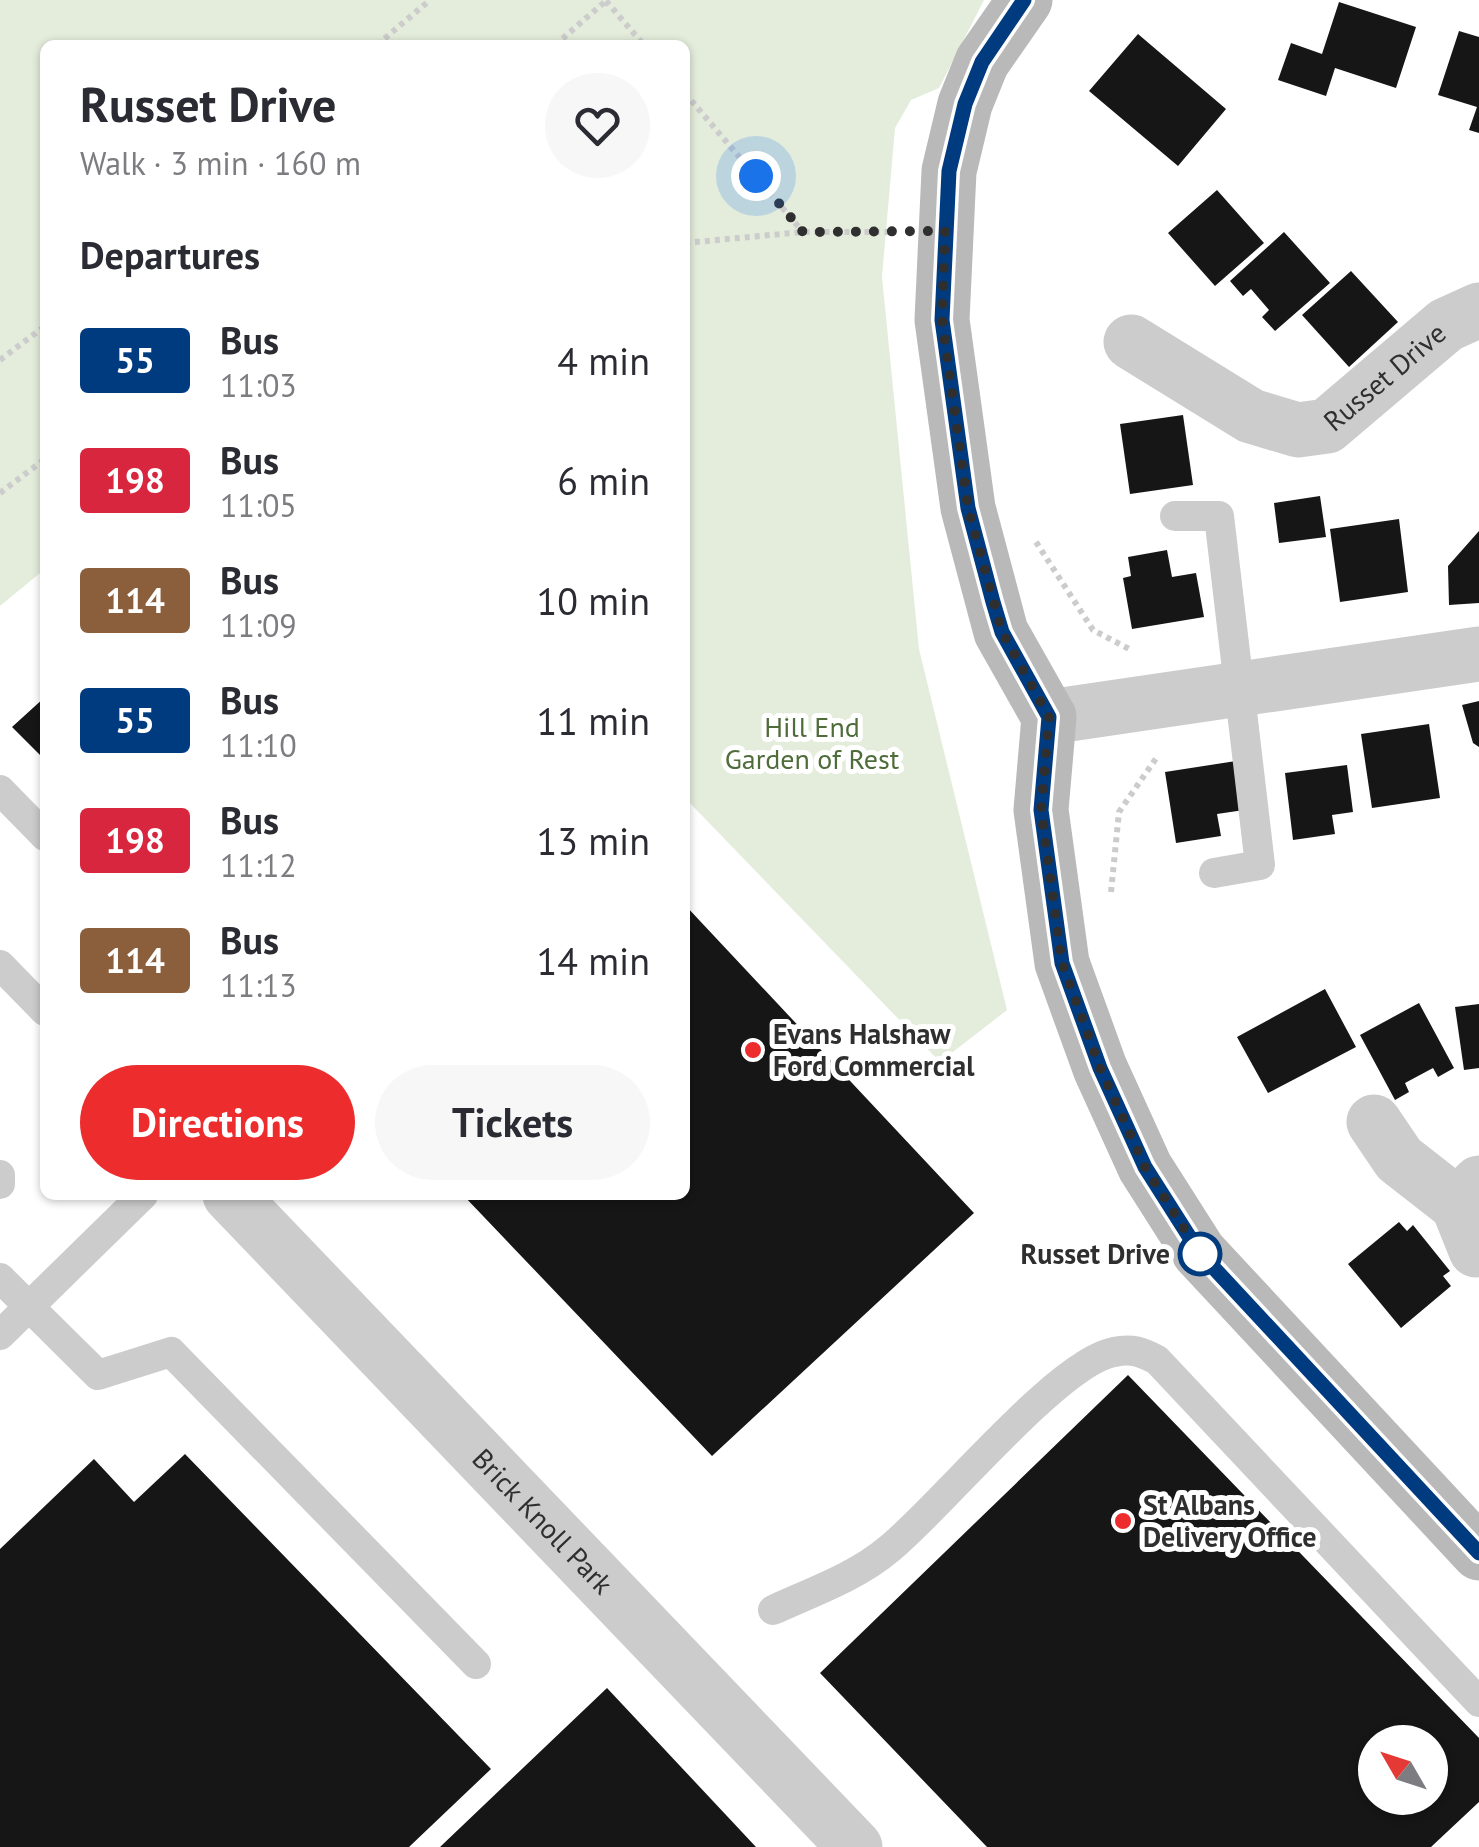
<!DOCTYPE html>
<meta charset="utf-8">
<style>
:root{--surface:#fff;--page:#f7f7f7;--text:#2b2b33;--muted:#7c7c81;--accent:#ec2c2d}
body{margin:0;font-family:"PT Sans",sans-serif;background:var(--page);color:var(--text);height:100vh;display:flex;flex-direction:column;font-size:38px;white-space:nowrap}
*{box-sizing:border-box;margin:0}
p{font-size:32px;color:var(--muted)}
.icon{flex:none;width:55px;height:55px;fill:none;stroke:currentColor;stroke-width:2;stroke-linecap:round;stroke-linejoin:round}
.map{position:relative;flex:1;overflow:hidden}
.details{position:absolute;left:40px;top:40px;width:650px;height:1160px;display:flex;flex-direction:column;background:var(--surface);border-radius:15px;box-shadow:0 2px 8px #0004}
.details>*{flex:none}
.badge{padding:0 20px;border-radius:8px;font-size:35px;line-height:65px}
.needle{width:65px;rotate:309deg}
.controls{position:absolute;left:1358px;top:1725px;display:grid;gap:20px}
.controls a{display:grid;place-items:center;width:90px;height:90px;border-radius:50%;background:var(--surface);box-shadow:0 2px 8px #0004;font-size:50px}
.you{position:absolute;width:50px;height:50px;margin:-25px;border:8px solid #fff;border-radius:50%;background:#1a73e8;box-shadow:0 0 0 15px #1a73e833}
.map>.badge{position:absolute;translate:-50% -50%;box-shadow:0 0 0 5px #fff}
h2{padding:0 40px;font-size:38px;line-height:90px}
.round{display:grid;place-items:center;flex:none;width:105px;height:105px;border-radius:52px;background:var(--page)}
.summary{display:flex;align-items:center;justify-content:space-between;height:170px;padding:0 40px}
h1{font-size:48px;font-weight:700;line-height:75px}
.button{display:flex;gap:20px;margin-top:auto;padding:20px 40px}
.button a{flex:1;height:115px;border-radius:60px;background:var(--accent);color:#fff;font-size:40px;font-weight:700;line-height:115px;text-align:center}
.button a+a{background:var(--page);color:var(--text)}
ul{padding:0;list-style:none}
li{display:flex;align-items:center;gap:30px;height:120px;padding:0 40px}
li div{flex:1}
li b{display:block;font-size:38px}
li em{font-style:normal}
li .badge{min-width:110px;font-weight:700;text-align:center}
.map>svg:first-child{display:block}
.green{fill:#e4eddc}
.building{fill:#161616;fill-rule:evenodd}
.lines{fill:none;stroke-linecap:round;stroke-linejoin:round}
.path{stroke:#ccc;stroke-width:6;stroke-dasharray:5 5;stroke-linecap:butt}
.lane{stroke:#ccc;stroke-width:30}
.street{stroke:#ccc;stroke-width:55}
.secondary{stroke:#b9b9b9;stroke-width:55}
.line-casing{stroke:#fff;stroke-width:22}
.line{stroke:#003b80;stroke-width:15}
.walk{stroke:#2f2f2f;stroke-width:10;stroke-dasharray:0 18}
.poi-dot{fill:#ec2c2d;stroke:#fff;stroke-width:4}
.stop-dot{fill:#fff;stroke:#003b80;stroke-width:5}
.labels{text-anchor:middle;stroke-width:10;stroke-linejoin:round;paint-order:stroke}
.street-label{font-size:28px;fill:#2f2f2f;stroke:#fff}
.park-label{font-size:28px;fill:#4f6d3b;stroke:#fff}
.poi-label{font-size:28px;font-weight:bold;fill:#2f2f2f;stroke:#fff;text-anchor:start}
.stop-label{font-size:28px;font-weight:bold;fill:#2f2f2f;stroke:#fff;text-anchor:end}
</style>
<div class="map">
<svg width="1479" height="1847" viewBox="0 0 1479 1847">
<rect width="100%" height="100%" fill="#fff"/>
<!-- green -->
<path class="green" d="M0 0H984L939 88 911 100 895 128 882 277 919 649 1007 1010 940 1062 685 798V45H45V569L0 606Z"/>
<!-- building -->
<path class="building" d="M1339 2 1416 27 1396 88 1335 68 1326 96 1278 80 1291 43 1322 54Z
M1459 31 1479 37V133L1469 130 1477 107 1438 95Z
M1138 34 1226 109 1178 166 1089 91Z
M1217 190 1264 243 1215 286 1168 233Z
M1284 232 1330 283 1275 331 1262 317 1269 310 1251 289 1243 296 1230 281Z
M1351 271 1398 322 1349 367 1302 315Z
M1183 415 1193 485 1130 494 1120 424Z
M1320 496 1326 537 1279 543 1274 503Z
M1399 519 1408 592 1340 602 1330 529Z
M1479 531V603L1449 605 1448 566Z
M1167 550 1172 577 1196 573 1204 617 1132 629 1123 578 1131 576 1128 557Z
M45 697V760L12 727Z
M1479 701V747L1473 743 1462 705Z
M1429 724 1440 798 1372 808 1361 734Z
M1236 761 1244 810 1217 814 1221 836 1176 843 1165 772Z
M1347 765 1353 812 1332 815 1335 834 1293 840 1285 773Z
M685 905 974 1213 712 1456 463 1195H685Z
M1325 989 1356 1047 1268 1093 1237 1037Z
M1419 1003 1454 1068 1438 1077 1433 1068 1405 1083 1409 1092 1395 1100 1360 1035Z
M1479 1004V1068L1464 1070 1455 1007Z
M1399 1222 1407 1231 1413 1225 1450 1271 1443 1276 1451 1286 1401 1328 1348 1264Z
M1128 1375 1479 1738V1802L1431 1847H987L820 1673ZM1375 1742H1430V1798H1375Z
M185 1454 491 1769 409 1847H0V1549L94 1459 134 1502Z
M607 1688 756 1847H440Z"/>
<g class="lines">
<!-- path -->
<path class="path" d="M606 1 644 45
M377 45 430 0
M555 45 607 0
M685 93 802 231
M685 243 803 232H893
M0 360 45 326
M0 493 45 459
M1036 542 1093 630 1131 650
M1111 892 1119 812 1157 757"/>
<!-- lane -->
<path class="lane" d="M1175 516H1219L1260 865 1214 873
M0 790 45 836
M0 965 45 1011
M0 1175V1184
M0 1278 98 1375 171 1352 476 1664
M0 1335 143 1195
M773 1610C812 1592 856 1577 889 1549 940 1508 1058 1362 1114 1352 1132 1348 1142 1352 1157 1360L1479 1702"/>
<!-- street -->
<g class="street">
<path id="s1" d="M1131 342 1251 416 1298 430 1327 426 1446 325 1479 310"/>
<path d="M1049 717 1479 654"/>
<path d="M1374 1122 1399 1159 1458 1205 1479 1183"/>
<path id="s2" d="M230 1195 855 1847"/>
<path d="M1458 1205 1476 1250"/>
</g>
<!-- secondary -->
<path class="secondary" d="M1025 0 982 62 965 104 949 171 942 320 968 508 1001 632 1049 717 1041 810 1062 963 1100 1068 1145 1167 1199 1252 1479 1553"/>
</g>
<g class="lines">
<!-- line casing -->
<g class="line-casing">
<path id="line" d="M1024 0 982 62 965 104 949 171 942 320 968 508 993 602 1002 632 1049 717 1041 810 1062 963 1100 1068 1145 1167 1199 1252 1479 1553"/>
</g>
<!-- line -->
<use href="#line" class="line"/>
<!-- walk -->
<path class="walk" d="M756 176 803 232 945 231 942 320 968 508 1002 632 1049 717 1041 810 1062 963 1100 1068 1145 1167 1200 1254"/>
</g>
<!-- markers -->
<g class="poi-dot">
<circle cx="753" cy="1050" r="10"/>
<circle cx="1123" cy="1521" r="10"/>
</g>
<circle class="stop-dot" cx="1200" cy="1254" r="20"/>
<g class="labels">
<!-- street labels -->
<g class="street-label">
<text dy="10" stroke="none"><textPath href="#s1" startOffset="295">Russet Drive</textPath></text>
<text dy="10" stroke="none"><textPath href="#s2" startOffset="452">Brick Knoll Park</textPath></text>
</g>
<!-- park labels -->
<g class="park-label">
<text x="812" y="737">Hill End<tspan x="812" dy="32">Garden of Rest</tspan></text>
</g>
<!-- poi labels -->
<g class="poi-label">
<text x="773" y="1044">Evans Halshaw<tspan x="773" dy="32">Ford Commercial</tspan></text>
<text x="1143" y="1515">St Albans<tspan x="1143" dy="32">Delivery Office</tspan></text>
</g>
<!-- stop labels -->
<g class="stop-label">
<text x="1170" y="1264">Russet Drive</text>
</g>
</g>
</svg>
<div class="controls">
<a><svg class="needle" viewBox="-14 -14 28 28"><path d="M0-13l5 13h-10z" fill="#e53935"/><path d="M0 13l5-13h-10z" fill="#7c7c81"/></svg></a>
</div>
<div class="you" style="left:756px;top:176px"></div>
<section class="details">
<div class="summary"><div><h1>Russet Drive</h1><p>Walk · 3 min · 160 m</p></div><a class="round"><svg class="icon" aria-label="heart" viewBox="0 0 24 24"><path d="M12 20l-8-8c-3-5 5-10 8-4 3-6 11-1 8 4z"/></svg></a></div>
<h2>Departures</h2>
<ul>
<li><span class="badge" style="background:#003b80;color:#fff">55</span><div><b>Bus</b><p>11:03</p></div><em>4 min</em></li>
<li><span class="badge" style="background:#d7263d;color:#fff">198</span><div><b>Bus</b><p>11:05</p></div><em>6 min</em></li>
<li><span class="badge" style="background:#8b5e3c;color:#fff">114</span><div><b>Bus</b><p>11:09</p></div><em>10 min</em></li>
<li><span class="badge" style="background:#003b80;color:#fff">55</span><div><b>Bus</b><p>11:10</p></div><em>11 min</em></li>
<li><span class="badge" style="background:#d7263d;color:#fff">198</span><div><b>Bus</b><p>11:12</p></div><em>13 min</em></li>
<li><span class="badge" style="background:#8b5e3c;color:#fff">114</span><div><b>Bus</b><p>11:13</p></div><em>14 min</em></li>
</ul>
<div class="button"><a>Directions</a><a>Tickets</a></div>
</section>
</div>
